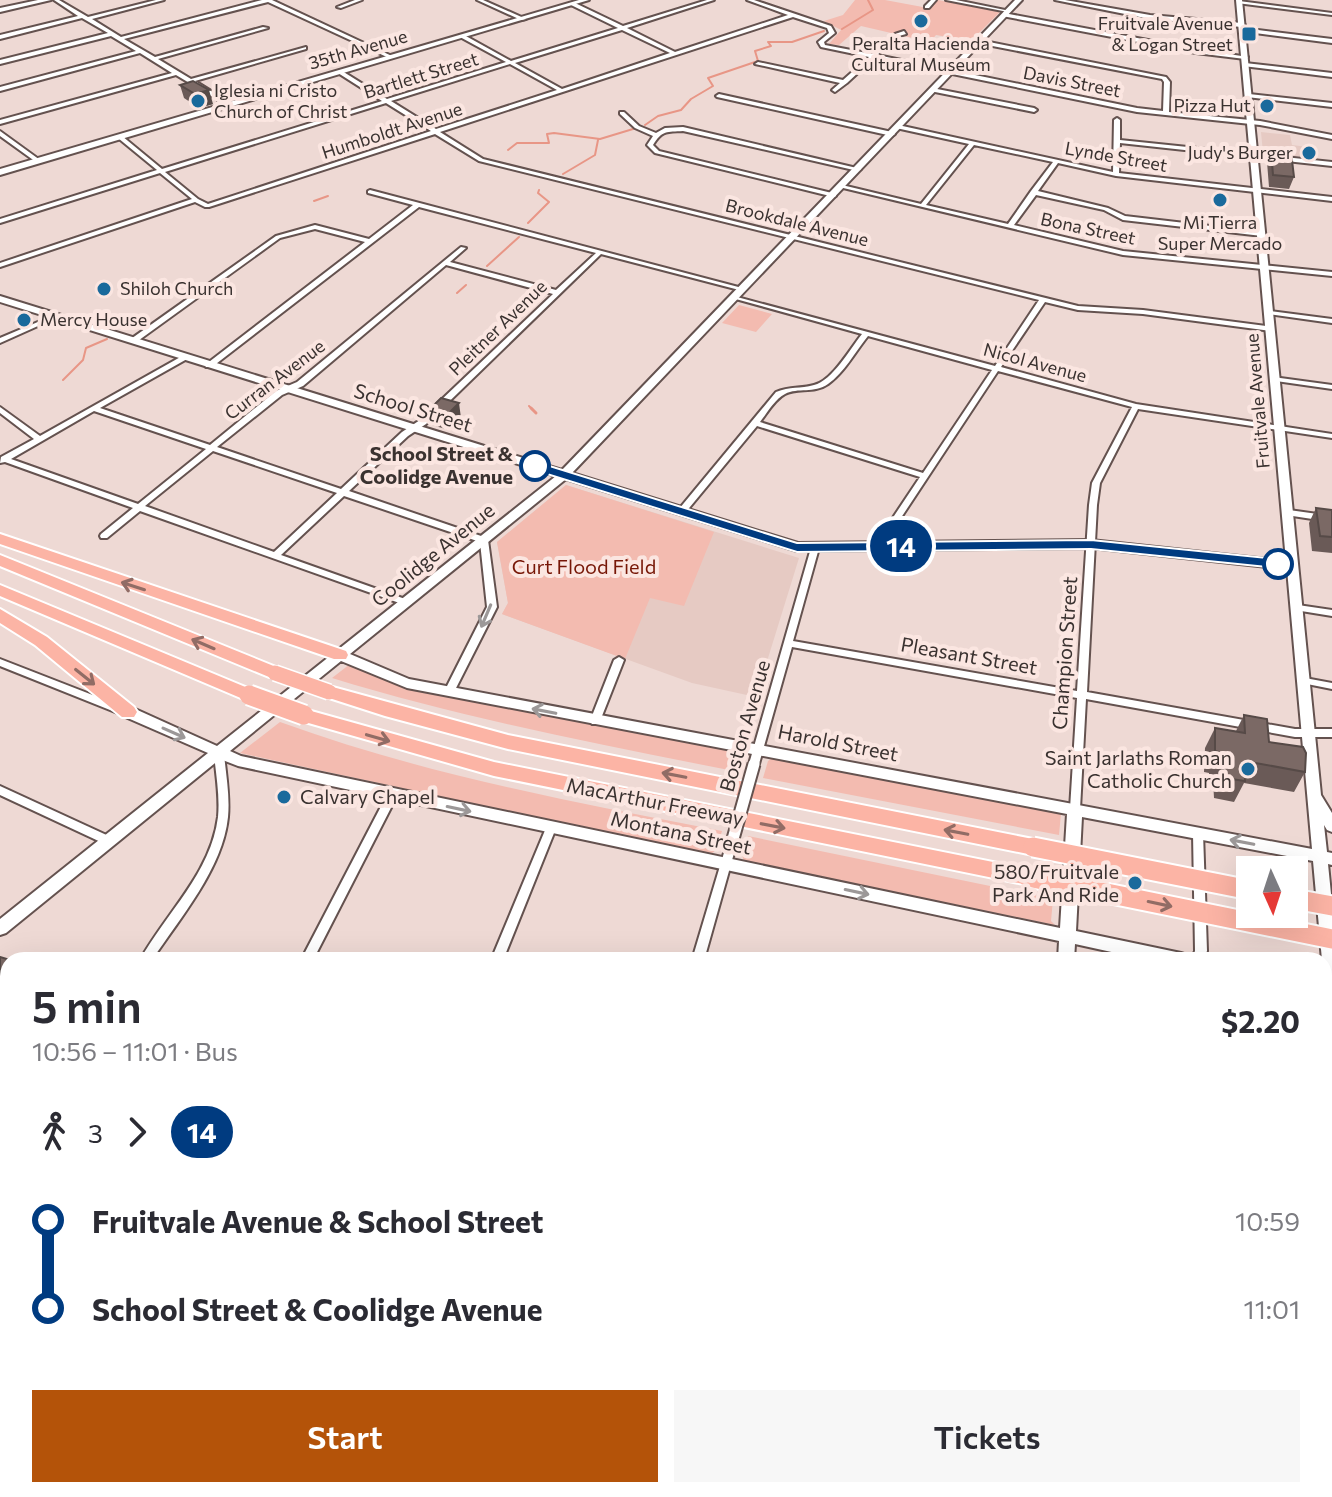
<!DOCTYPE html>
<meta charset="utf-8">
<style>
:root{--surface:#fff;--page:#f7f7f7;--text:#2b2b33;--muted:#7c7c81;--accent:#b45309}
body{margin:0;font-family:Commissioner,sans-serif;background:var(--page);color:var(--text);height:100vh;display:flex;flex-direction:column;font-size:30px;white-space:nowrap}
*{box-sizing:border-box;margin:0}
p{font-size:26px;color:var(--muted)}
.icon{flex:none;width:44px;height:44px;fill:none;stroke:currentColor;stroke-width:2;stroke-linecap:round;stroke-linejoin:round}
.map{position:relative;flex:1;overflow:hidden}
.panel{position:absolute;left:0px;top:952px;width:1332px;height:546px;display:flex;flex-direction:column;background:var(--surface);border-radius:24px 24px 0 0;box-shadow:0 8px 32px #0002}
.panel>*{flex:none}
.badge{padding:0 16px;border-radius:26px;font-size:28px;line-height:52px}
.needle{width:52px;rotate:177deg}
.tools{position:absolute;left:1236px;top:856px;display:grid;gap:16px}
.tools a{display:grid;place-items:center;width:72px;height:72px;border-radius:0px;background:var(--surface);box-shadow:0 8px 32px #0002;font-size:40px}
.map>.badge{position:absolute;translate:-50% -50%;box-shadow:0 0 0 4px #fff}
.legs{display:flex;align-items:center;gap:12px;height:88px;padding:0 32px;font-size:26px}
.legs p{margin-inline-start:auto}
.headline{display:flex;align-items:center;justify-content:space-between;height:136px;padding:0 32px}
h1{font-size:44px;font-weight:600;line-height:60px}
.cta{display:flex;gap:16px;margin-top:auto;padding:16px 32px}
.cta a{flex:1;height:92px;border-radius:0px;background:var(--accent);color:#fff;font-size:32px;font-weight:600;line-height:92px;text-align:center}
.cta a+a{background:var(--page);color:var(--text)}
ul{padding:0 32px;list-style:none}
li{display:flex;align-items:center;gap:28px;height:88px;font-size:30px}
li i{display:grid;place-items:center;width:12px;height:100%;margin:0 10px;background:currentColor}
li i::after{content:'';width:20px;height:20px;margin:-10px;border:6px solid;border-radius:50%;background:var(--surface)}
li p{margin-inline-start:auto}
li:first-child i{background:linear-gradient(#0000 50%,currentColor 0)}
li:last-child i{background:linear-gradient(currentColor 50%,#0000 0)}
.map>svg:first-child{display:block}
.built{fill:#e6cac3}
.green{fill:#f3bbb0}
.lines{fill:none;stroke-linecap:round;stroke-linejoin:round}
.stream-far1{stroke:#e89686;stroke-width:2}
.stream{stroke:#e89686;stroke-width:3}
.street-casing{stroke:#64524f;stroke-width:4}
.secondary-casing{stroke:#64524f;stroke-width:4}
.highway-casing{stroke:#fff;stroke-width:4}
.street{fill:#fff;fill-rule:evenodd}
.secondary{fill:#fff;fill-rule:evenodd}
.highway{fill:#fcb4a5;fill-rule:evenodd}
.street-bridge-casing{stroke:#64524f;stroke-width:15;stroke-linecap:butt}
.highway-bridge-far1-casing{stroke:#fff;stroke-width:18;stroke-linecap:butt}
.highway-bridge-casing{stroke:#fff;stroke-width:23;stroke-linecap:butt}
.street-bridge{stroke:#fff;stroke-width:11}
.highway-bridge-far1{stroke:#fcb4a5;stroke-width:15}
.highway-bridge{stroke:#fcb4a5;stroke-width:19}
.wall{fill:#6a5a57}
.shaded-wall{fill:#564a47}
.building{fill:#7b6965;stroke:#564a47;stroke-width:2}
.oneway{stroke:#916c65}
.oneway2{stroke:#9c9898}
.line-1{fill:#003b80;stroke:#fff;stroke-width:2}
.poi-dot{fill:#1a6a9c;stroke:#fbe6e1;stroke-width:3}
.stop-1-dot{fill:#fff;stroke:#003b80;stroke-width:4}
.labels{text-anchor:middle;stroke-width:8;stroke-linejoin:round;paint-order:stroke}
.far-poi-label{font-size:18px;fill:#3a3230;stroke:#fbe6e1;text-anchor:end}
.far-street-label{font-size:18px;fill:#3a3230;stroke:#fbe6e1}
.street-label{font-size:20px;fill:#3a3230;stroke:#fbe6e1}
.stop-label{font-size:20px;font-weight:bold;fill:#3a3230;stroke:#fbe6e1;text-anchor:end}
.park-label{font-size:20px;fill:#771707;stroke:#fbe6e1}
.poi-label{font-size:20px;fill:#3a3230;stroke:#fbe6e1;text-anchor:end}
</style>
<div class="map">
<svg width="1332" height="1497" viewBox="0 0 1332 1497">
<rect width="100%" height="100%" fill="#eed9d4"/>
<!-- built -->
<path class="built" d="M1261 132 1290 135 1292 145 1315 148 1316 158 1263 153Z
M566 485 799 558 756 697 692 683 502 614 508 603 497 542Z
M1324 1052 1332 1137V1390L1324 1387Z
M1324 1427 1332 1429V1497H1227L1201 1491V1497H1121V1490H1324Z"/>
<!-- green -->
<path class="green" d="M855 0H885L928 8 938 0 1000 12 971 41 936 35 930 42 861 26 839 45 829 44 841 30 824 21 843 15Z
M739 305 772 314 756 332 722 323Z
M566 485 714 532 684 606 650 598 625 659 502 614 508 603 497 542Z
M350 664 404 688 745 752 739 772C602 745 466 719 332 678Z
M280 722C423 774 572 802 722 831L716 850 710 855 240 753Z
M774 757 1061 813 1059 835 763 778 768 761Z
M748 836 1053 899 1051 921 1055 925 744 862 742 854Z"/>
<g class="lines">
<!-- stream-far1 -->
<path class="stream-far1" d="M842 29 873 10 868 0
M645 125 658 116 681 110 691 99 713 86 708 78 758 61 755 51 771 46 768 42H792L824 31
M508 150 517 143H549L547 134 554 133 600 139 633 129
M563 174 595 155 598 140
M314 201 328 196
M528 223 549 202 538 193 539 190
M487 266 519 237
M457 293 466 285
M63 380 83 360 86 348 107 339
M529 406 533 410"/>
<!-- stream -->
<path class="stream" d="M531 408 536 413"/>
<!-- street casing -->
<g class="street-casing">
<path id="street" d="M54 0H59L88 17 156 0H164L92 19 121 37 262 0H272L394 57 389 58 268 2 124 39 155 57 263 27 268 28 158 59 191 79 306 47V49L195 81 232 104V106H228L176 75 0 124V120L172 73 140 53 0 91V87L136 51 111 36 0 64V60L108 33 82 18 0 39V35L78 16Z
M355 0H362L341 8 337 7Z
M477 0H483L526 19 521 20Z
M707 0H714L627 28 675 52 788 15 747 0H754L831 26 835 33 824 42 825 45 872 54 895 34 904 31 906 34 899 36 877 55 1137 108 1163 111 1164 82 1162 79 977 43 979 40 1166 77 1170 82 1169 112 1260 121 1332 135V139L1260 125 1137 112 874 58 847 83 835 92 832 90 840 83 755 64 758 62 843 80 869 57 821 47 818 42 829 33 827 28 793 17 440 132 483 159 1078 306 1143 310 1274 327V331H1271L1143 314 1078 310 1045 302 1001 367 1136 404 1332 434V438L1138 409 1100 483 1097 505 1087 692 1295 729H1332V737H1295L1086 699 1080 809 1079 812H1071L1070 809 1077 698 792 647 759 764 758 767H750L749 764 811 548 815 545 819 548 793 641 1077 691 1089 505 1092 483 1132 407 998 371 881 548 878 549 874 546 920 477 757 426 685 513H679V509L776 392C790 386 800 389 814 385 832 381 850 349 862 334L732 298 737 297 995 366 1039 300 479 161 435 134 209 207H205L195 202 0 267V263L192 199 160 173 0 223V219L157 170 118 138V136H122L162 169 382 101 338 73V71H342L387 99 506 62 460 37V35H464L511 61 618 28 571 5V3H575L623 26ZM622 30 670 53 562 89 515 63ZM510 64 557 90 436 129 391 101ZM386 103 431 131 208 204 198 199 165 172ZM868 336 992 370 923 473 760 422C767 413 775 399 785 394 798 387 814 394 828 384 844 373 855 352 868 336Z
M931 0H936L929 8H925V6Z
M946 0H956L1010 11 1008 12Z
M1055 0H1065L1150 15 1242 23 1245 25 1242 27 1150 19Z
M1239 1 1332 13V15L1237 3Z
M1004 13 1196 49 1248 57 1245 59 1196 53 1002 16Z
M1242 28 1332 39V43L1240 31Z
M1245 63 1332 73V77L1243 66V64Z
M932 88 1034 108 1037 110 1034 112 930 91 929 90Z
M719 94 892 132 895 134 892 136 717 97 716 96Z
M1249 94 1332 103V107L1247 97 1246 96Z
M620 112H624L639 126 656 133 665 128 683 127 861 169 858 171 683 131C667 132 662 130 653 145L659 151 836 194V196L834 197 655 153 647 145 653 136 635 128 620 114Z
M1117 118 1120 120V140L1332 162V166L1120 143 1119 173 1332 197V201L1116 176 1058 163 1038 191 1108 208 1125 216 1262 232 1265 234 1262 236 1123 220 1104 210 1036 195 1014 225 1123 251 1332 272V276L1123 255 839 187 842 185 921 204 969 144 896 128 895 127 898 125 1113 172 1114 120ZM974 145 1053 162 1031 191 1008 224 926 205Z
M0 131 40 160V162H36L0 136Z
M370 190 746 289 743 291 601 254 426 424 408 436 349 491 487 538 488 540 497 607 454 692 449 695 444 692 487 607 480 542 344 496 281 555 408 600 410 602 405 605 140 511 107 538H101L100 536 101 534 133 508 5 462 0 463 1 457 34 439 0 413V407L40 436 184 355 188 357 187 359 100 408 210 445 276 391 297 382 461 247 466 248 450 262 556 290 596 253 419 207 212 367H206L205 365 365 242 315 229 280 238 135 343 128 341 276 236 315 225 369 239 413 205 368 193V191ZM446 265 553 294 420 420 402 432 341 489 217 447 282 395 303 386ZM94 411 206 449 138 504 11 459ZM213 451 337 493 274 552 145 506Z
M1270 311 1332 319V323L1268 314 1266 313Z
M52 316 58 317 0 343V338Z
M1273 377 1332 385V389L1276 381H1273Z
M1289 510 1332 516V522L1286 515 1285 513Z
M1298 605 1332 610V616L1295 610 1293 608 1295 606Z
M619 657 624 660 600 721 598 724H592L590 721 614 660Z
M0 659 126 708 128 711 123 715 120 714 0 666Z
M1305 678 1332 683V689L1302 683 1300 681 1302 679Z
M219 750 223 751 224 754C226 775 230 796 228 817 223 868 180 918 152 960H140C166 913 211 873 218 817 220 796 216 775 214 754L215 751Z
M0 786 113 838 114 841 113 844H105L0 795Z
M392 792 396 793 397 796 313 960H301L388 793Z
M551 824 555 825 556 828 503 960H491L546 828 547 825Z
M1198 829 1202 830 1203 833 1207 951 1203 960H1191L1195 951 1193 833 1194 830Z
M731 842 735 843 736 846 704 960H692L726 846 727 843Z
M8 1122V1136L0 1141V1127Z
M8 1360V1377L0 1382V1365Z
M457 1490H474L470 1497H453Z
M1097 1490H1113V1497H1097Z"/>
</g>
<!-- secondary casing -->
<g class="secondary-casing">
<path id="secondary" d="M38 0H51L0 12V8Z
M579 0H589L0 175V169Z
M1015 0H1022L572 473 798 543 1091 540 1286 561 1236 0H1242L1321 795 1332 813V832L1327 830 1324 825 1327 852 1332 853V865L1328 864 1332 904V993L1326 991 1324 986V960H1322L1313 861 1082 817 1076 931 1181 953 1187 955 1189 960H1148L1075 944 1074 960H1058L1059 941 238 766 220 759 6 933 0 935V919L208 753 123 716 121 712 123 708H133L217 746 556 476 0 302V296L562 470ZM566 479 797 551 1091 548 1287 569 1312 849 409 679 350 654ZM341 661 407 688 1067 814 1060 928 241 756 230 751Z
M0 1050 8 1052V1068L0 1066Z
M1324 1394 1332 1396V1416L1324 1414Z
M764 1490H787L784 1497H761Z"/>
</g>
<!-- highway casing -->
<g class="highway-casing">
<path id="highway" d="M0 534 346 651 348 655 346 659H334L0 544Z
M0 555 281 669 284 673 281 677H269L0 566Z
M0 585 255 691 258 695 255 699H243L0 596Z
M0 609 47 637 134 707 137 712 134 717H122L35 645 0 623Z
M329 686 508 735 1033 839 1040 842 1043 847 1040 852 1033 855 508 749 385 716 323 696 320 692 323 688Z
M304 709 494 762 1028 869 1035 871 1038 877 1035 883 1028 885 494 776 298 720 295 715 298 710Z"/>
</g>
<!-- street -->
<use href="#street" class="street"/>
<!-- secondary -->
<use href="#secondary" class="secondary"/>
<!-- highway -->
<use href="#highway" class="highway"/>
<!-- street-bridge casing -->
<g class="street-bridge-casing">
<path id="street-bridge" d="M731 846 754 764"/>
</g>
<!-- highway-bridge-far1 casing -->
<g class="highway-bridge-far1-casing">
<path id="highway-bridge-far1" d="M275 673 329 692"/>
</g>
<!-- highway-bridge casing -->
<g class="highway-bridge-casing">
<path id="highway-bridge" d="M249 695 304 715
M1033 847 1250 890
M1028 877 1332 939
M1294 899 1332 906"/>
</g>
<!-- street-bridge -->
<use href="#street-bridge" class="street-bridge"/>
<!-- highway-bridge-far1 -->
<use href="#highway-bridge-far1" class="highway-bridge-far1"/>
<!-- highway-bridge -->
<use href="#highway-bridge" class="highway-bridge"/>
</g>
<!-- wall -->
<path class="wall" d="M180 85 213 104 199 108 184 98Z
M1271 150 1294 177 1289 189 1269 187 1267 162Z
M429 410 461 418 449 430 432 425Z
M1316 508 1332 510V553L1312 551 1309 523Z
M1244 715 1269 742 1305 772 1294 792 1244 783 1234 802 1214 798 1213 780 1209 779V773L1204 772 1205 748 1215 728 1236 731Z
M1324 1089 1332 1090V1119L1324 1128Z
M1324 1170 1332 1172V1245L1324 1243Z"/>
<!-- shaded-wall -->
<path class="shaded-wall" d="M209 90 213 104 199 108 195 94Z
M459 403 461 418 449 430 447 415Z
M1250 762 1240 781 1244 763Z
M8 982V1019L0 1030V993Z"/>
<!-- building -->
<path class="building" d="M193 81 209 90 195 94 180 85Z
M1271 150 1291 152 1294 177 1273 175Z
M441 398 459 403 447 415 429 410Z
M1316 508 1332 510V537L1320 536Z
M1244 715 1267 719 1269 742 1303 747 1306 753 1305 772 1250 762 1244 763 1245 781 1224 778 1223 760 1219 759V752L1215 751V728L1245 733Z
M0 957 10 960H8V982L0 993Z
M1324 1089 1332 1090V1115L1324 1114Z
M1324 1170 1332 1172V1231L1324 1229Z"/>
<!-- one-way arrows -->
<defs><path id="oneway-shaft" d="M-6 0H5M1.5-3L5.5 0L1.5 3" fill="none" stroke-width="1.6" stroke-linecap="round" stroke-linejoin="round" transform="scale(2)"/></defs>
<g class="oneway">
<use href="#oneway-shaft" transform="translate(133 586) rotate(-162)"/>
<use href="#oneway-shaft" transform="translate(203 644) rotate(-157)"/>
<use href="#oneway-shaft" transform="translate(85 677) rotate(39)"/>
<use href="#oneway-shaft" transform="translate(378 738) rotate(16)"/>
<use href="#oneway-shaft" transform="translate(674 775) rotate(-169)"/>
<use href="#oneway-shaft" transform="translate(773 826) rotate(11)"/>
<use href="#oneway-shaft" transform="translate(956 832) rotate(-169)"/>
<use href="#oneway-shaft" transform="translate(1160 904) rotate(12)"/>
</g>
<g class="oneway2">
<use href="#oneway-shaft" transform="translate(486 616) rotate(113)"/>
<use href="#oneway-shaft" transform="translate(544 711) rotate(-169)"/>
<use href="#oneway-shaft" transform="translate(174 733) rotate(24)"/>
<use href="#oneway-shaft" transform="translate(459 809) rotate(12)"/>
<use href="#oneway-shaft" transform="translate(1242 842) rotate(-169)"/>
<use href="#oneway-shaft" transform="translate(857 892) rotate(12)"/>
</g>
<!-- line-1 -->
<path class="line-1" d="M531 463H540L797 543 1091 540 1278 559 1285 564 1278 568 1091 549 797 552 531 469Z"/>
<!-- markers -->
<g class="poi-dot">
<circle cx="921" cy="21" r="8"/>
<rect x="1241" y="26" width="16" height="16" rx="4"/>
<circle cx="198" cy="101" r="8"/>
<circle cx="1267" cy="106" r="8"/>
<circle cx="1309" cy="153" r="8"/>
<circle cx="1220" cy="200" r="8"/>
<circle cx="104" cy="289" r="8"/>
<circle cx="24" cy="320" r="8"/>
<circle cx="1248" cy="769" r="8"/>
<circle cx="284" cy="797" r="8"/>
<circle cx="1135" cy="883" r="8"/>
</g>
<g class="stop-1-dot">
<circle cx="535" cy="466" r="14"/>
<circle cx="1278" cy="564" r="14"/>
</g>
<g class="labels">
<!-- far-poi labels -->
<g class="far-poi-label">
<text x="1233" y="30">Fruitvale Avenue<tspan x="1233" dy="21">&amp; Logan Street</tspan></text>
<text x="921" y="50" text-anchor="middle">Peralta Hacienda<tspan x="921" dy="21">Cultural Museum</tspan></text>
<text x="214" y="97" text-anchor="start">Iglesia ni Cristo<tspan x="214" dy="21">Church of Christ</tspan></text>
<text x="1251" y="112">Pizza Hut</text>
<text x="1293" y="159">Judy's Burger</text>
<text x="1220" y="229" text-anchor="middle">Mi Tierra<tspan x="1220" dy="21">Super Mercado</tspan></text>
<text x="120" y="295" text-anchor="start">Shiloh Church</text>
<text x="40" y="326" text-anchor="start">Mercy House</text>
</g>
<!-- far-street labels -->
<g class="far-street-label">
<text transform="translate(358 50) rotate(-16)" y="6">35th Avenue</text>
<text transform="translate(421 76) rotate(-17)" y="6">Bartlett Street</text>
<text transform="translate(1072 82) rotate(11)" y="6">Davis Street</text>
<text transform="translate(392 131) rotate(-18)" y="6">Humboldt Avenue</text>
<text transform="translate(1116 157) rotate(10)" y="6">Lynde Street</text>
<text transform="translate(797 223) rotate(14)" y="6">Brookdale Avenue</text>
<text transform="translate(1088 229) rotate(12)" y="6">Bona Street</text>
<text transform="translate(498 328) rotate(-44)" y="6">Pleitner Avenue</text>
<text transform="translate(1035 363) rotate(15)" y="6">Nicol Avenue</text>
<text transform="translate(275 380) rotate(-37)" y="6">Curran Avenue</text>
<text transform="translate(1258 401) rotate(-95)" y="6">Fruitvale Avenue</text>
</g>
<!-- street labels -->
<g class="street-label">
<text transform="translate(413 408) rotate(17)" y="7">School Street</text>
<text transform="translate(433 555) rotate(-39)" y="7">Coolidge Avenue</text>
<text transform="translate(1065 653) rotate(-86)" y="7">Champion Street</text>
<text transform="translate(969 656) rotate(10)" y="7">Pleasant Street</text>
<text transform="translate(745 726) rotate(-74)" y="7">Boston Avenue</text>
<text transform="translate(838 743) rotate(11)" y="7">Harold Street</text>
<text transform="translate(655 802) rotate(11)" y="7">MacArthur Freeway</text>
<text transform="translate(681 833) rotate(12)" y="7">Montana Street</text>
</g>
<!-- stop labels -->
<g class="stop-label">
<text x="513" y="461">School Street &amp;<tspan x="513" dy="23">Coolidge Avenue</tspan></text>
</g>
<!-- park labels -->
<g class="park-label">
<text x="584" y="574">Curt Flood Field</text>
</g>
<!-- poi labels -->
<g class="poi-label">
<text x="1232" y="765">Saint Jarlaths Roman<tspan x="1232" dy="23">Catholic Church</tspan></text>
<text x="300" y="804" text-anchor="start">Calvary Chapel</text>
<text x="1119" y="879">580/Fruitvale<tspan x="1119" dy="23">Park And Ride</tspan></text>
</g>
</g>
</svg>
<div class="tools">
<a><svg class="needle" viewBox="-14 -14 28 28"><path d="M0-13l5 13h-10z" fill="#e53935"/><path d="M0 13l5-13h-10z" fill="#7c7c81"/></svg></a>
</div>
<b class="badge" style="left:901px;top:546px;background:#003b80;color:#fff">14</b>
<section class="panel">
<div class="headline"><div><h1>5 min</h1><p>10:56 – 11:01 · Bus</p></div><b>$2.20</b></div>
<div class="legs"><svg class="icon" aria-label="walk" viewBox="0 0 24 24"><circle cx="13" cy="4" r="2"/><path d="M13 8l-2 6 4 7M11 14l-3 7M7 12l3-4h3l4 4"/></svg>3<svg class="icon" aria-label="forward" viewBox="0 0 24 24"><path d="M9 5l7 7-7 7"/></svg><b class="badge" style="background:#003b80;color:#fff">14</b></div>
<ul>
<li><i style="color:#003b80"></i><b>Fruitvale Avenue &amp; School Street</b><p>10:59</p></li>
<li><i style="color:#003b80"></i><b>School Street &amp; Coolidge Avenue</b><p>11:01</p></li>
</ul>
<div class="cta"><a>Start</a><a>Tickets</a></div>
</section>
</div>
